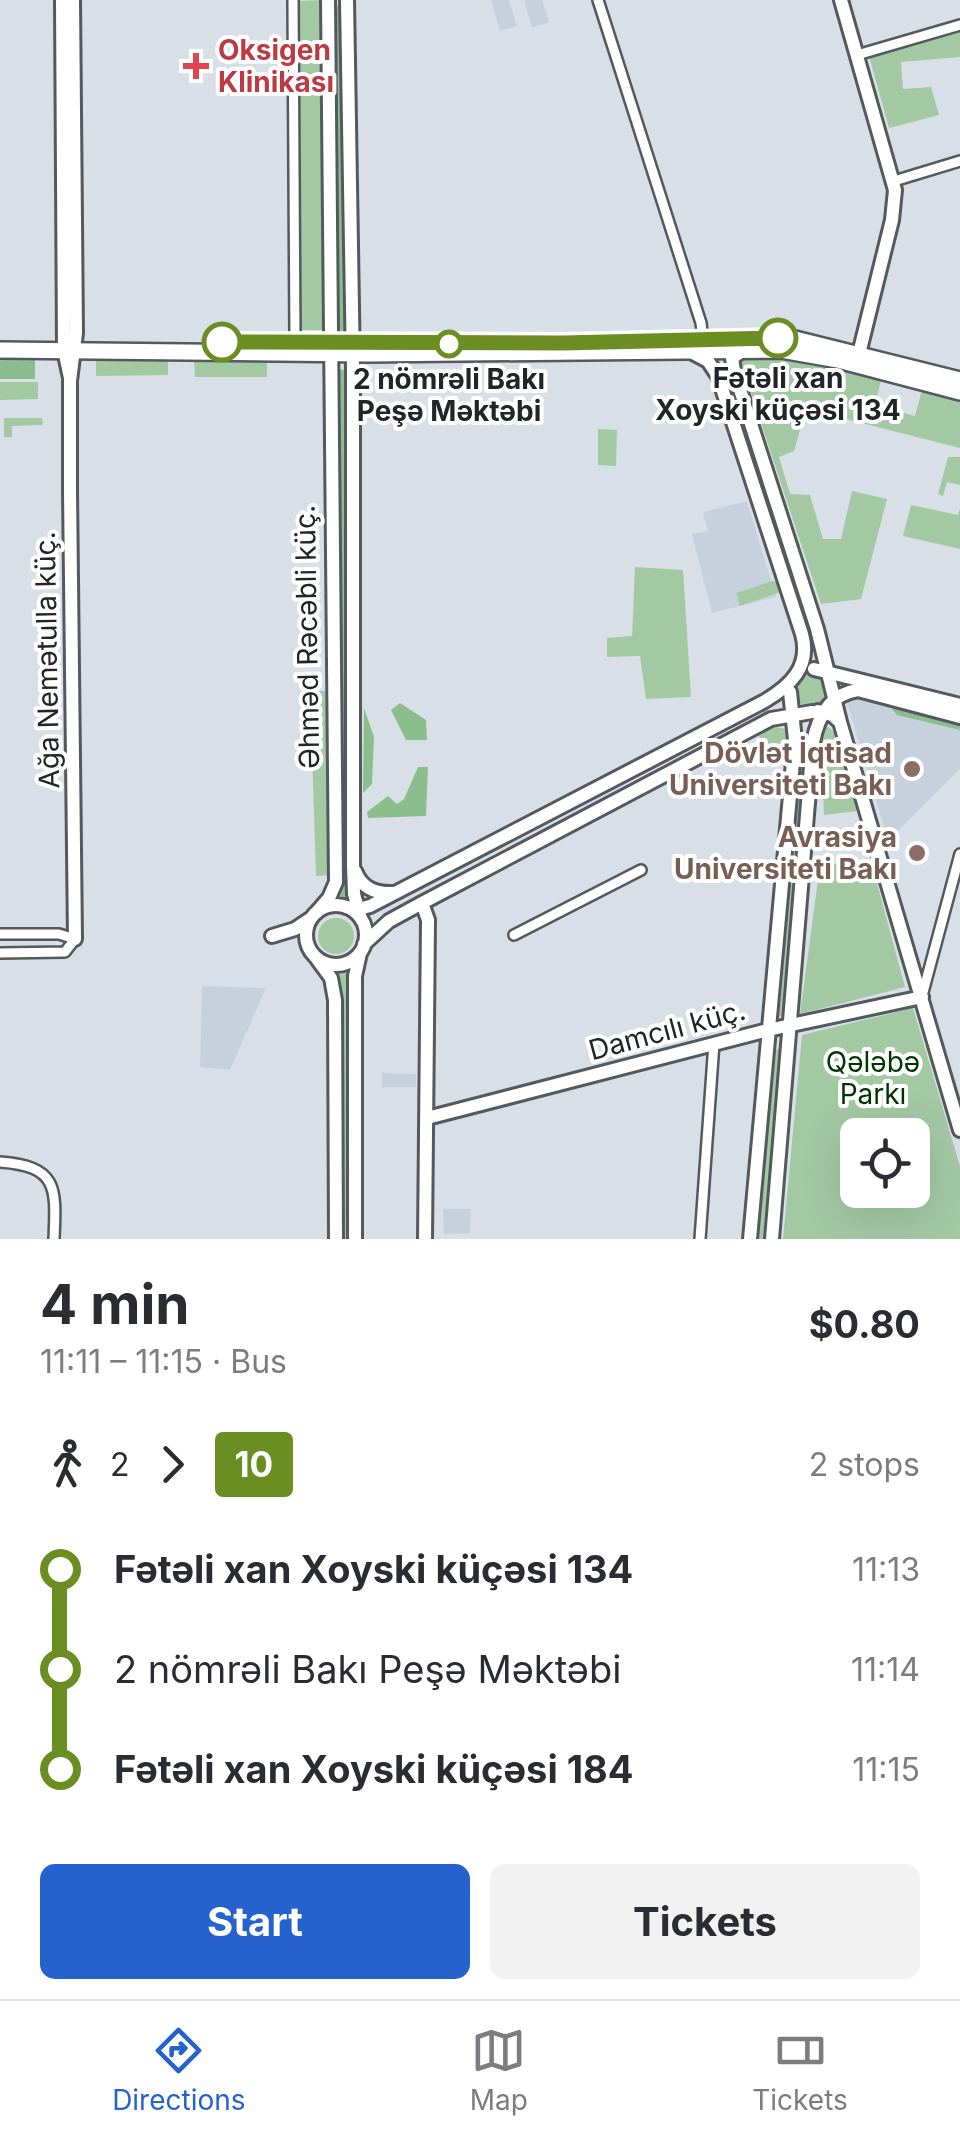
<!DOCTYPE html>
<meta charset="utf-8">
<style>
:root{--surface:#fff;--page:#f2f2f3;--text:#2b2b33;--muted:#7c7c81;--line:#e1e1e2;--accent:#2562ce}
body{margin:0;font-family:Inter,sans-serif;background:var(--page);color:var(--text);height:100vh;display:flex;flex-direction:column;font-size:38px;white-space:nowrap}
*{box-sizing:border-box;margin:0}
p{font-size:32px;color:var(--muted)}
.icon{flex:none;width:55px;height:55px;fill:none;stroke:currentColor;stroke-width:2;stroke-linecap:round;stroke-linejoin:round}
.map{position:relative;height:1239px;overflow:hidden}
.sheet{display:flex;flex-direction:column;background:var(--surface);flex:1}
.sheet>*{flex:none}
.badge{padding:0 20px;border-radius:8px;font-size:35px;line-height:65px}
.buttons{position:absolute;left:840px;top:1118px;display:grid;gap:20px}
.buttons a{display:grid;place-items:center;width:90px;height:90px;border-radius:15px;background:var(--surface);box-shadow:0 10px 40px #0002;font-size:50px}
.map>.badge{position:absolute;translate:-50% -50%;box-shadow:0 0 0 5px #fff}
.legs{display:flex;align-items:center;gap:15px;height:110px;padding:0 40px;font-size:32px}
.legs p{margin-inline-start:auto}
.overview{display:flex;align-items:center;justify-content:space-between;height:170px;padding:0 40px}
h1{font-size:55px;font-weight:700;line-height:75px}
.button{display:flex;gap:20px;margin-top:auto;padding:20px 40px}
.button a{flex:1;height:115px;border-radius:15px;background:var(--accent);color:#fff;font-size:40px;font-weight:700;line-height:115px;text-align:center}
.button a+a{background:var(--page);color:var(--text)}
ul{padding:0 40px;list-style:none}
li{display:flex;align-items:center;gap:35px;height:100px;font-size:38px}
li i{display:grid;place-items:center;width:15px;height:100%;margin:0 12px;background:currentColor}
li i::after{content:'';width:25px;height:25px;margin:-12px;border:8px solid;border-radius:50%;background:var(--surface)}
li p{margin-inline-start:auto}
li:first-child i{background:linear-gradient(#0000 50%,currentColor 0)}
li:last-child i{background:linear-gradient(currentColor 50%,#0000 0)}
.tabs{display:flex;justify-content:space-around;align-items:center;height:140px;border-top:2px solid var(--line);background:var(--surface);font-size:28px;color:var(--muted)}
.tabs a{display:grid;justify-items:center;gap:5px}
.tabs .selected{color:var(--accent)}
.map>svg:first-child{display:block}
.built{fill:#c7d1de}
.green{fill:#a3c9a3;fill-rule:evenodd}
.forest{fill:#8cbd8d}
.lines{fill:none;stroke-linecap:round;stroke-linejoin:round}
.street-casing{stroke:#54595f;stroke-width:14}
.secondary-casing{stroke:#54595f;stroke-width:18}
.primary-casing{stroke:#54595f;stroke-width:20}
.street{stroke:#fff;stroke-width:9}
.secondary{stroke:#fff;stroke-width:12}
.primary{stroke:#fff;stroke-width:15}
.line-1-casing{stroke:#fff;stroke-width:22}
.line-1{stroke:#6b8e23;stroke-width:15}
.health-dot{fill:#e0444e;stroke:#fff;stroke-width:4}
.stop-1-dot{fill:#fff;stroke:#6b8e23;stroke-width:5}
.education-dot{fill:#8d6e63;stroke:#fff;stroke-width:4}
.labels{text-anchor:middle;stroke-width:8;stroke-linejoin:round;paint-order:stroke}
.health-label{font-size:28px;font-weight:bold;fill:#be3a42;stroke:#fff;text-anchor:start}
.stop-label{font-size:28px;font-weight:bold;fill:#222527;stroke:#fff}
.street-label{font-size:28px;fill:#222527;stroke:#fff}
.education-label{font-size:28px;font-weight:bold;fill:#785e54;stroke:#fff;text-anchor:end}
.park-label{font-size:28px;fill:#003405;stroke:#fff}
</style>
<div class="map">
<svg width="960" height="1239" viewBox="0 0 960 1239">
<rect width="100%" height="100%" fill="#d9dfe7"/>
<!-- built -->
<path class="built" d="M491 0H509L517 26 500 31Z
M524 0H542L549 22 532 28Z
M747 501 776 597 712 613 692 534 708 531 703 512Z
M856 697 960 722V769L888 841 847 702Z
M202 986 266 988 230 1070 200 1067Z
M382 1073 416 1074V1087H382Z
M443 1209H471L470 1233 444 1234Z"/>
<!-- green -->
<path class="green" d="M323 0V330H301L297 1Z
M960 30V57L901 62 903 89 931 87 939 115 889 128 869 56Z
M791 359 881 380 875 405 915 416 922 390 960 399V448L806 409 794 451 779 457 790 494 810 495 823 539H841L852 491 887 499 861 599 821 604 741 363 743 360Z
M96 360H168V375L96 376Z
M267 361V377H195L194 362Z
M731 376 818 648H813L727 378Z
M0 382H38V399L0 400Z
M4 418H42L43 425 12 426V437H4Z
M598 429 617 430 616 466 598 465Z
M948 457H960V485L947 482 943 496 938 494Z
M911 505 958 515 960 508V549L903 536Z
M635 567 683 570 691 697 646 699 640 656 607 657V638L632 636Z
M772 581 778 582 781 592 740 606 736 593Z
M794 690a17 17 0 1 1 34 0a17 17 0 1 1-34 0Z
M310 691H329L331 875 316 876Z
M827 726 835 733 857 811 824 815 821 741Z
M775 727 786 729 789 734 788 752 775 745 763 750 759 735Z
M804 732 810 733 785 1013 779 1017Z
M871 861 905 987 800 1014 820 865Z
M318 936a18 18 0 1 1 36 0a18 18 0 1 1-36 0Z
M348 971V1239H340L339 972Z
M913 1008 960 1166V1239H783L802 1035ZM912 1135V1190H858V1135Z
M783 1045 765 1239H757L775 1051Z"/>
<!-- forest -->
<path class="forest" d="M340 0 344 331H338L335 13Z
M35 357V379H0V358Z
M338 369 345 370 349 897 338 896 342 884Z
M400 703 426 720 427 740H406L391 710Z
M890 706 960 724V730L897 715Z
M364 708 374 737 372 784 363 793Z
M418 767H428L426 816 368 818 367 812 388 796 397 804 404 799Z"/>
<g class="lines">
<!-- street casing -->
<g class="street-casing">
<path id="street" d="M293 0 295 342
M598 0 701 323 703 340
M857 55 960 25
M894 181 960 161
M0 934H59L75 939 65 952 0 953
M514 935 641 870
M922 996 960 854
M0 1162C59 1166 56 1189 54 1239
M700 1239 714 1043"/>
</g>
<!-- secondary casing -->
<g class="secondary-casing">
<path id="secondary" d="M62 0 64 350 70 378
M73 0 76 333 70 381V490L75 939
M347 0 353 369V865L354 894 361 919
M841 0 895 190 892 220 857 362
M742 351 732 358 734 371 817 629 840 722 832 715 818 711
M814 669 960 705
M840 722 960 1130
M355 871C362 889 376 894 395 893
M422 903 428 920 425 1239
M306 935a30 30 0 1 1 60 0a30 30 0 1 1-60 0Z
M346 907 359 909 370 906 763 702C791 686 811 666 802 634L718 376 708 361 693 353
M316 913 329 898 336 882 328 0
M272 936 295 929 310 919
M364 944 389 921 422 903 771 719 812 712
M317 959 331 978 335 1000 336 1239
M427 1118 768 1030 922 997
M355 1239V976L360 953
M750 1239 795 740 790 692
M772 1239 813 742C818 716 830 694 858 690L960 717"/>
</g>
<!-- primary casing -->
<g class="primary-casing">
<path id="primary" d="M249 342 331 343
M609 343 795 339 960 380
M0 350 368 354 781 350 838 360 960 392"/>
</g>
<!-- street -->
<use href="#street" class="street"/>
<!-- secondary -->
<use href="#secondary" class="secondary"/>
<!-- primary -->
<use href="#primary" class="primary"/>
</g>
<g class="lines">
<!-- line-1 casing -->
<g class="line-1-casing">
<path id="line-1" d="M222 342 563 343 778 338"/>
</g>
<!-- line-1 -->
<use href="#line-1" class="line-1"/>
</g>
<!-- markers -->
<path class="health-dot" d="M191 51h10v10h10v10h-10v10h-10v-10h-10v-10h10z"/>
<g class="stop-1-dot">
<circle cx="778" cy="338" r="18"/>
<circle cx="222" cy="342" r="18"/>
<circle cx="449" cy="344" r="12"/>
</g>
<g class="education-dot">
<circle cx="912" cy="769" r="10"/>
<circle cx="917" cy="853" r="10"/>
</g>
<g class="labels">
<!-- health labels -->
<g class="health-label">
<text x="218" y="60">Oksigen<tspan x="218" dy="32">Klinikası</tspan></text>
</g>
<!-- stop labels -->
<g class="stop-label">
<text x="778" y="388">Fətəli xan<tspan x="778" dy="32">Xoyski küçəsi 134</tspan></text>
<text x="449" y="389">2 nömrəli Bakı<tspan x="449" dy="32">Peşə Məktəbi</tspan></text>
</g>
<!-- street labels -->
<g class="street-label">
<text transform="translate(307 637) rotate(-91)" y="10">Əhməd Rəcəbli küç.</text>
<text transform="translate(47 660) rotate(-91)" y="10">Ağa Nemətulla küç.</text>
<text transform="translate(667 1030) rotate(-15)" y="10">Damcılı küç.</text>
</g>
<!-- education labels -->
<g class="education-label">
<text x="892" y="763">Dövlət İqtisad<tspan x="892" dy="32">Universiteti Bakı</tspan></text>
<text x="897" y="847">Avrasiya<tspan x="897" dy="32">Universiteti Bakı</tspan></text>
</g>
<!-- park labels -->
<g class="park-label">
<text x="873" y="1072">Qələbə<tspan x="873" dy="32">Parkı</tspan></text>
</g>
</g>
</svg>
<div class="buttons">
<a><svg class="icon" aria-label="locate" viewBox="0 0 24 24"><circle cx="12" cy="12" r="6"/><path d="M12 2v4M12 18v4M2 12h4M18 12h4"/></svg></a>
</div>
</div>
<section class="sheet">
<div class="overview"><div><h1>4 min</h1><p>11:11 – 11:15 · Bus</p></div><b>$0.80</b></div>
<div class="legs"><svg class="icon" aria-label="walk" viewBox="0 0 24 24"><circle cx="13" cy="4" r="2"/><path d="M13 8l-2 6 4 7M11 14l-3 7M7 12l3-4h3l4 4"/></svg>2<svg class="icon" aria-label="forward" viewBox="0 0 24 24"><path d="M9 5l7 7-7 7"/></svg><b class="badge" style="background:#6b8e23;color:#fff">10</b><p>2 stops</p></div>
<ul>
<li><i style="color:#6b8e23"></i><b>Fətəli xan Xoyski küçəsi 134</b><p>11:13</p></li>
<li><i style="color:#6b8e23"></i><span>2 nömrəli Bakı Peşə Məktəbi</span><p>11:14</p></li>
<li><i style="color:#6b8e23"></i><b>Fətəli xan Xoyski küçəsi 184</b><p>11:15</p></li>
</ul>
<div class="button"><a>Start</a><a>Tickets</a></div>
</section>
<nav class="tabs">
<a class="selected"><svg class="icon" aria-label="directions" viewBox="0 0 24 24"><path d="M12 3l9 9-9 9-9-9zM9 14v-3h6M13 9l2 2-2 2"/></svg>Directions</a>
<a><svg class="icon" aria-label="map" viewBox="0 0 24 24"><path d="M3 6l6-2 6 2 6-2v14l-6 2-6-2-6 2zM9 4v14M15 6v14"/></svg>Map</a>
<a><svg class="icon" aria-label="tickets" viewBox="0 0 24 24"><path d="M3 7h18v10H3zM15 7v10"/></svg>Tickets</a>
</nav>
